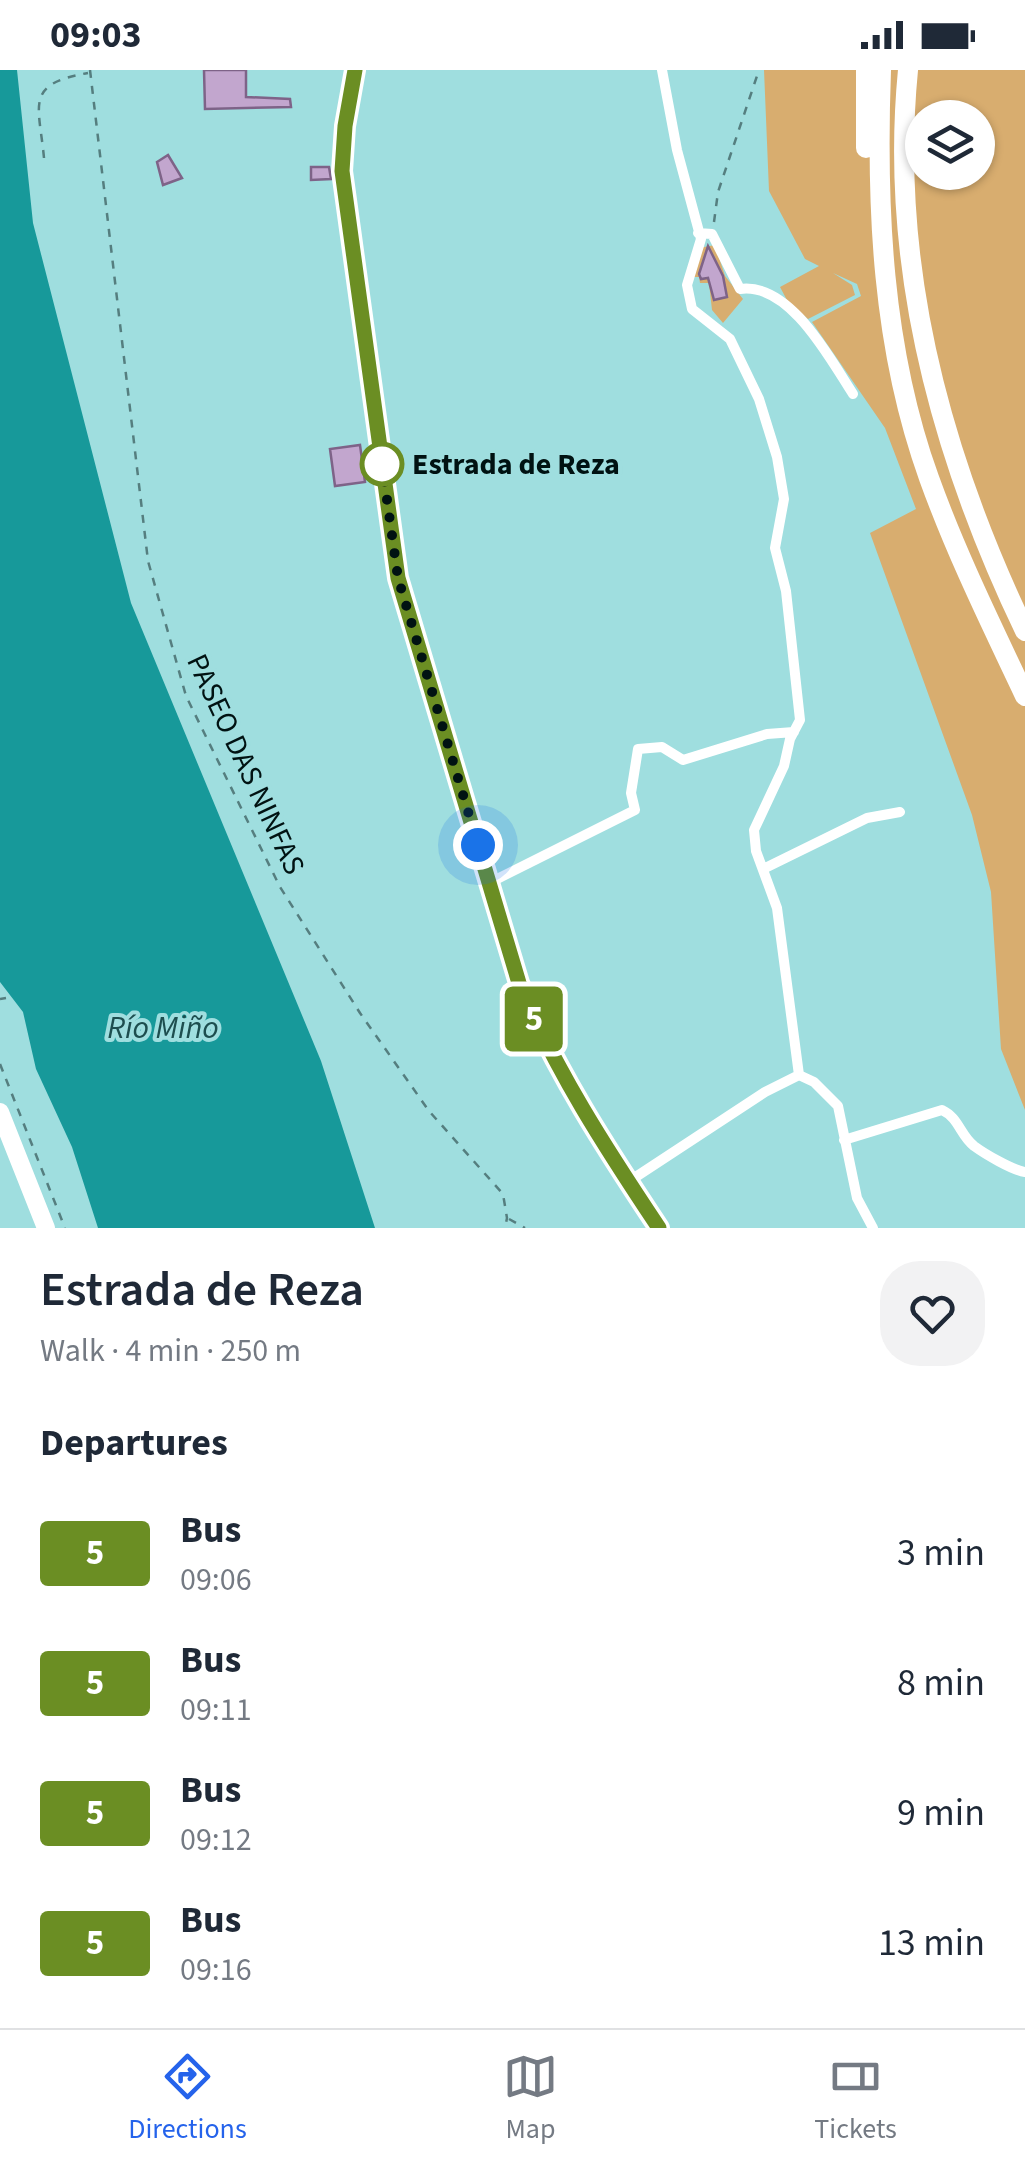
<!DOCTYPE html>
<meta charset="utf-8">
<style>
:root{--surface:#fff;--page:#f2f2f3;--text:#1f2937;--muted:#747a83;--line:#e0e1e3;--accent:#2563eb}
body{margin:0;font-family:"Source Sans 3",sans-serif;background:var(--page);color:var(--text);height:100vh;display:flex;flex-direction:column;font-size:38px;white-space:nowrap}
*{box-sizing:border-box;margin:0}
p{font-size:32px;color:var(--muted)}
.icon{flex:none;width:55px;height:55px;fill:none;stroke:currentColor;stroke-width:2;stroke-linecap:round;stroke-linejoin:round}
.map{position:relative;height:1158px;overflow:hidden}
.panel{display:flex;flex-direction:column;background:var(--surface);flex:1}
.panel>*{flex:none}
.badge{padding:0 20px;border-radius:8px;font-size:35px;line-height:65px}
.tools{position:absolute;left:905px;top:30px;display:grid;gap:20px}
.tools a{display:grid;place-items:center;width:90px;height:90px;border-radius:50%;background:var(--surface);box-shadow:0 2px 8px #0004;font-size:50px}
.you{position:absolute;width:50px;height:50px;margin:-25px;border:8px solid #fff;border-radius:50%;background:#1a73e8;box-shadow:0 0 0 15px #1a73e833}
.map>.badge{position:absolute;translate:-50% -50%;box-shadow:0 0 0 5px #fff}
h2{padding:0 40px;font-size:38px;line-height:90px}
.round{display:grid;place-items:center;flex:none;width:105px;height:105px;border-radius:40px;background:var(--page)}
.headline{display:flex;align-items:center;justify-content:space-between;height:170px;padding:0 40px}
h1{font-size:48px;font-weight:600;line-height:75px}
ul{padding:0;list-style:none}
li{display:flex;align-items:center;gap:30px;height:130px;padding:0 40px}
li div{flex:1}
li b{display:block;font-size:38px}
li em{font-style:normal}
li .badge{min-width:110px;font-weight:700;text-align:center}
.status{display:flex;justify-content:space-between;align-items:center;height:70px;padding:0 50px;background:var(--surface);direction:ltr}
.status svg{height:28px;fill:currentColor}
.menu{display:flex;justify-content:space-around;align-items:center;height:140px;border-top:2px solid var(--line);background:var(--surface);font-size:28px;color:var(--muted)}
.menu a{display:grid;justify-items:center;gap:5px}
.menu .on{color:var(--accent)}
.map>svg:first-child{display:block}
.green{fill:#d8ad6f;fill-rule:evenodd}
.water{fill:#17999a}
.building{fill:#c2a6ce;stroke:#7e6388;stroke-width:2.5}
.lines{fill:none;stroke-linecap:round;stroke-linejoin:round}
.path{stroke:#557e7f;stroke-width:2.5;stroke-dasharray:8 8;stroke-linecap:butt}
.minor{stroke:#fff;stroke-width:10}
.secondary{stroke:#fff;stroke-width:15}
.trunk{stroke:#fff;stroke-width:18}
.motorway{stroke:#fff;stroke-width:20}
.line-casing{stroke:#fff;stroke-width:22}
.line{stroke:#6b8e23;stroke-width:15}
.walk{stroke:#001212;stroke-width:10;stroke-dasharray:0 18}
.stop-dot{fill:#fff;stroke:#6b8e23;stroke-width:5}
.labels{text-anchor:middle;stroke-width:8;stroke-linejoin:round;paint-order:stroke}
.stop-label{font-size:30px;font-weight:bold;fill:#001212;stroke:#9fdedf;text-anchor:start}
.street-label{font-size:30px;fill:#001212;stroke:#9fdedf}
.water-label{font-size:32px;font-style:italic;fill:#1d4e4f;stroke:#9fdedf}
</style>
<div class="status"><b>09:03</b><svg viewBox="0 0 49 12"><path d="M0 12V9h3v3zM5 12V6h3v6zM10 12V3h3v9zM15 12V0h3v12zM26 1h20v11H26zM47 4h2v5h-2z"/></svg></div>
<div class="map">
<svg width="1025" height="1158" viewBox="0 0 1025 1158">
<rect width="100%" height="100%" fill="#9fdedf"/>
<!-- green -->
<path class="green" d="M764 0H1025V1040L1001 979 991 822 972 745 870 463 916 439 885 358 812 252 861 226 857 214 833 203 852 215 855 225 808 249 788 232 780 217 819 196 805 189 769 121ZM922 48H978V102H922Z
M715 175 725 206 743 229 723 253 712 240 709 213H700L699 207H693L699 178Z"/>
<!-- water -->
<path class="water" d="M0 0H17L33 153 131 533 321 991 375 1158H98L72 1077 36 999 23 942 0 912Z"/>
<!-- building -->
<path class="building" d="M204 0H246V27L290 29 291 37 205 39Z
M168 85 182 108 163 115 157 92Z
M311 97H329L331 109 311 110Z
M708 176 723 206 727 227 714 230 708 208 701 209 699 204Z
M360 375 365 412 335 416 330 379Z"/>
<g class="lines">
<!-- path -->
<path class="path" d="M90 0 148 491 186 626 280 817 360 943 429 1041 503 1124 507 1148 505 1158
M44 88C39 34 24 14 88 3
M714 152 718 122 759 0
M0 929 6 928
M0 994 65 1158
M509 1149 525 1158"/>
<!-- minor -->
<path class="minor" d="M662 0 677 80 701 169 687 215 692 239 730 269 759 329 777 387 784 429 775 478 786 521 800 650 790 669 784 696 754 760 756 781 777 838 799 1005
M698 163 712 164 740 219C790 212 830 289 853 324
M763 799 867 748 900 742
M489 813 635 740 631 723 638 679 662 677 683 690 767 664 794 662
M844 1070 942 1040C959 1048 960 1065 974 1076 985 1084 1012 1100 1025 1102
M628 1112 765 1022 799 1005 814 1012 838 1036 857 1128 873 1158"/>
<!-- secondary -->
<path class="secondary" d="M355 0 345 56 343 101 398 508 519 913C555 1000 606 1080 659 1158"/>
<!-- trunk -->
<path class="trunk" d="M0 1042 46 1158"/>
<!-- motorway -->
<path class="motorway" d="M881 0C876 137 882 278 929 408 956 483 991 554 1025 626
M908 0C889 195 941 386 1025 561
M866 78V0"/>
</g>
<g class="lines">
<!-- line casing -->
<g class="line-casing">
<path id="line" d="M355 0 345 56 342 101 398 508 519 913C555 1000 607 1080 659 1158"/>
</g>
<!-- line -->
<use href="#line" class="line"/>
<!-- walk -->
<path class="walk" d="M382 394 398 508 478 775"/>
</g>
<!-- markers -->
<circle class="stop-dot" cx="382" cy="394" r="20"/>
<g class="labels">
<!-- stop labels -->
<g class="stop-label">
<text x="412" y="404">Estrada de Reza</text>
</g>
<!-- street labels -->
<g class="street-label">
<text transform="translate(246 694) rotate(65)" y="10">PASEO DAS NINFAS</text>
</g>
<!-- water labels -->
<g class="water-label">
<text x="163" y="968">Río Miño</text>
</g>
</g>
</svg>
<div class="tools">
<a><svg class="icon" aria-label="layers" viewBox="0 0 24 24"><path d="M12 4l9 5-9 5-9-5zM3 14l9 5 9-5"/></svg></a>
</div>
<div class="you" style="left:478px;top:775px"></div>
<b class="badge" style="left:534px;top:949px;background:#6b8e23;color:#fff">5</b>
</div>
<section class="panel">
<div class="headline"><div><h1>Estrada de Reza</h1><p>Walk · 4 min · 250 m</p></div><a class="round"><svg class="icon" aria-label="heart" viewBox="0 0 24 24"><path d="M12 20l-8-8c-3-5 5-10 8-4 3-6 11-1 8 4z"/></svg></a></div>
<h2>Departures</h2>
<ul>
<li><span class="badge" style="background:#6b8e23;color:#fff">5</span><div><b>Bus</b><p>09:06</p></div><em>3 min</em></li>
<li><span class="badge" style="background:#6b8e23;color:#fff">5</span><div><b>Bus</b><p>09:11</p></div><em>8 min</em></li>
<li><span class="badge" style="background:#6b8e23;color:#fff">5</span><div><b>Bus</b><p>09:12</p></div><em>9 min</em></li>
<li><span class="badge" style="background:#6b8e23;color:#fff">5</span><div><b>Bus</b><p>09:16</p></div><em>13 min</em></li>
</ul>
</section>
<nav class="menu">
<a class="on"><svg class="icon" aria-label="directions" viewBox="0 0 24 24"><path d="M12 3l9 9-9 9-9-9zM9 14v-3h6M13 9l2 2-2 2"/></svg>Directions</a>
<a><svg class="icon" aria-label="map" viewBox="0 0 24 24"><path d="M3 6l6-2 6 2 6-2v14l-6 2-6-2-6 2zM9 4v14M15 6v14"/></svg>Map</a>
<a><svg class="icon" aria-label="tickets" viewBox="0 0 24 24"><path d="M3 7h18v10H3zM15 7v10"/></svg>Tickets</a>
</nav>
